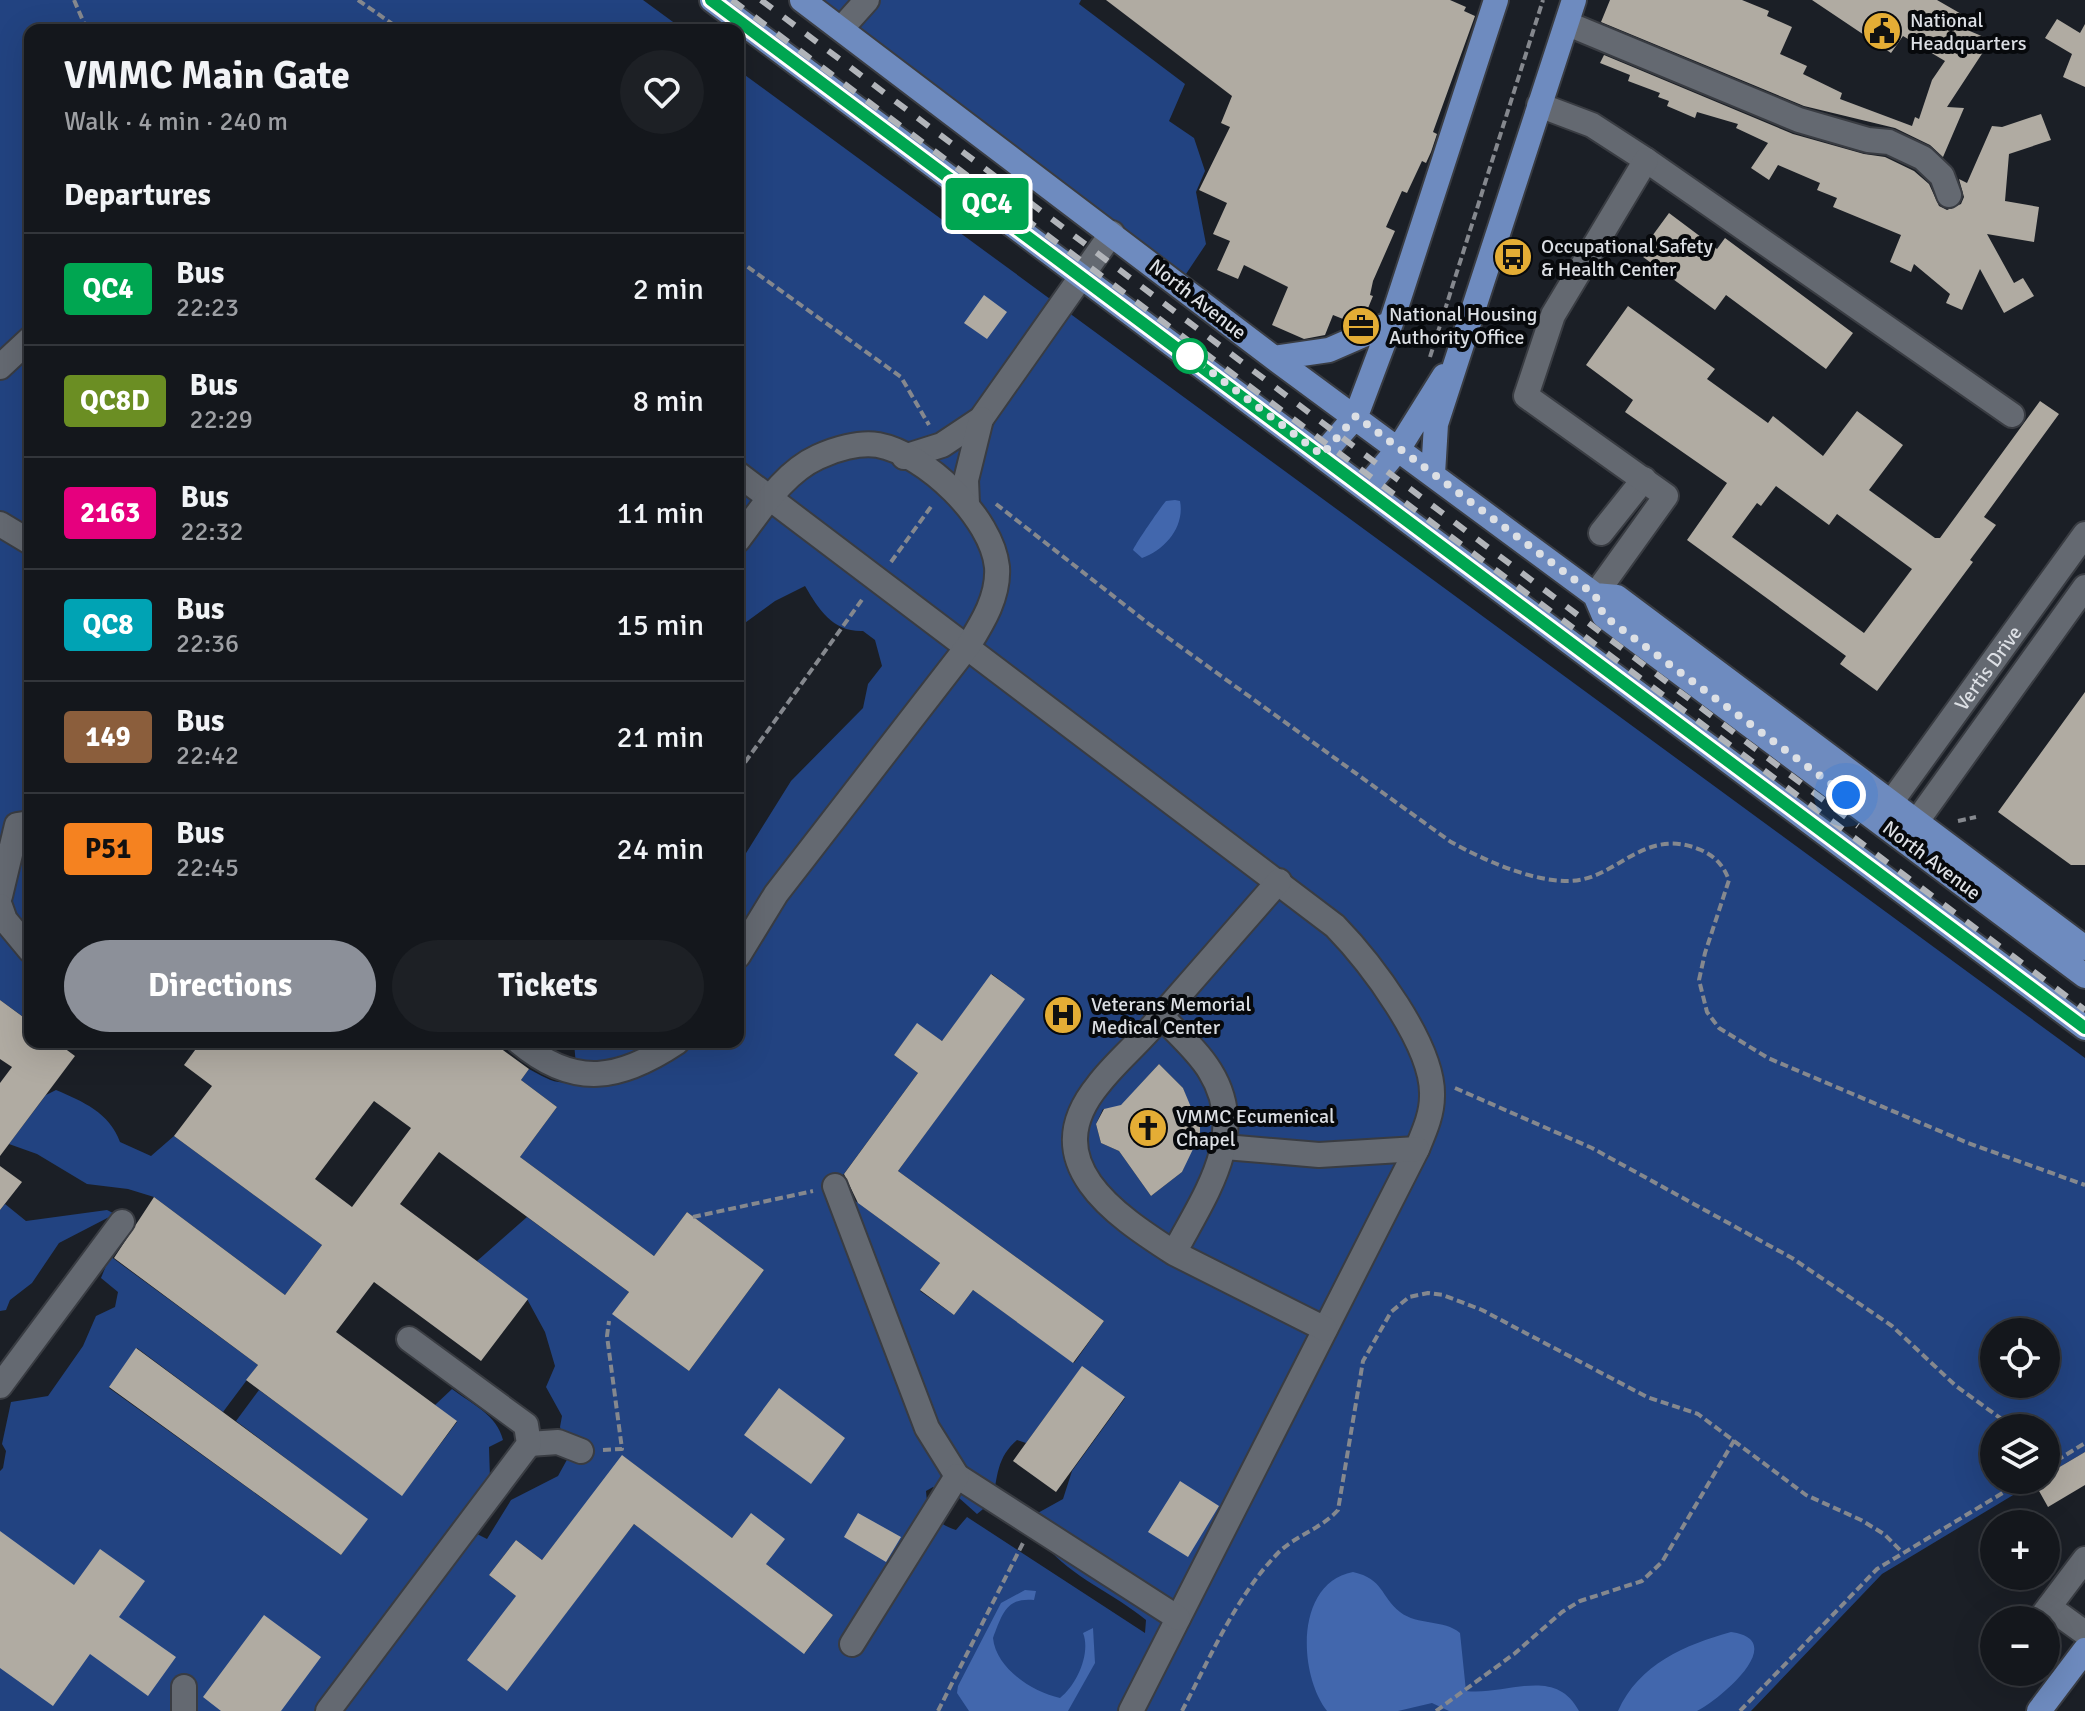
<!DOCTYPE html>
<meta charset="utf-8">
<style>
:root{--surface:#14171c;--page:#1d2025;--text:#f1f3f6;--muted:#9d9fa3;--line:#33363b;--accent:#8c9099}
body{margin:0;font-family:Signika,sans-serif;background:var(--page);color:var(--text);height:100vh;display:flex;flex-direction:column;font-size:30px;white-space:nowrap}
*{box-sizing:border-box;margin:0}
p{font-size:26px;color:var(--muted)}
.icon{flex:none;width:44px;height:44px;fill:none;stroke:currentColor;stroke-width:2;stroke-linecap:round;stroke-linejoin:round}
.map{position:relative;flex:1;overflow:hidden}
.panel{position:absolute;left:24px;top:24px;width:720px;height:1024px;display:flex;flex-direction:column;background:var(--surface);border-radius:16px;box-shadow:0 8px 32px #0002,0 0 0 2px var(--line)}
.panel>*{flex:none}
.badge{padding:0 16px;border-radius:6px;font-size:28px;line-height:52px}
.tools{position:absolute;left:1980px;top:1318px;display:grid;gap:16px}
.tools a{display:grid;place-items:center;width:80px;height:80px;border-radius:50%;background:var(--surface);box-shadow:0 8px 32px #0002,0 0 0 2px var(--line);font-size:40px}
.you{position:absolute;width:40px;height:40px;margin:-20px;border:6px solid #fff;border-radius:50%;background:#1a73e8;box-shadow:0 0 0 12px #1a73e833}
.map>.badge{position:absolute;translate:-50% -50%;box-shadow:0 0 0 4px #fff}
h2{padding:0 40px;font-size:30px;line-height:72px}
.round{display:grid;place-items:center;flex:none;width:84px;height:84px;border-radius:42px;background:var(--page)}
.headline{display:flex;align-items:center;justify-content:space-between;height:136px;padding:0 40px}
h1{font-size:38px;font-weight:800;line-height:60px}
.button{display:flex;gap:16px;margin-top:auto;padding:16px 40px}
.button a{flex:1;height:92px;border-radius:48px;background:var(--accent);color:#fff;font-size:32px;font-weight:800;line-height:92px;text-align:center}
.button a+a{background:var(--page);color:var(--text)}
ul{padding:0;list-style:none}
li{display:flex;align-items:center;gap:24px;height:112px;padding:0 40px;border-top:2px solid var(--line)}
li div{flex:1}
li b{display:block;font-size:30px}
li em{font-style:normal}
li .badge{min-width:88px;font-weight:700;text-align:center}
.map>svg:first-child{display:block}
.green{fill:#224381;fill-rule:evenodd}
.water{fill:#4267ad}
.building{fill:#b0aba2;fill-rule:evenodd}
.lines{fill:none;stroke-linecap:round;stroke-linejoin:round}
.minor-casing{stroke:#393c42;stroke-width:28}
.major-casing{stroke:#393c42;stroke-width:28}
.path{stroke:#85888e;stroke-width:4;stroke-dasharray:8 4;stroke-linecap:butt}
.minor{stroke:#646971;stroke-width:24}
.major{stroke:#6e8bbf;stroke-width:24}
.rail{stroke:#b1b4b9;stroke-width:6;stroke-dasharray:14 14;stroke-linecap:butt}
.line-casing{stroke:#fff;stroke-width:18}
.line{stroke:#00a651;stroke-width:12}
.walk{stroke:#dcdfe4;stroke-width:8;stroke-dasharray:0 14.4}
.stop-dot{fill:#fff;stroke:#00a651;stroke-width:4}
.labels{text-anchor:middle;stroke-width:8;stroke-linejoin:round;paint-order:stroke}
.poi-label{font-size:20px;fill:#dcdfe4;stroke:#07090c;text-anchor:start}
.street-label{font-size:20px;fill:#dcdfe4;stroke:#07090c}
</style>
<div class="map">
<svg width="2085" height="1711" viewBox="0 0 2085 1711">
<rect width="100%" height="100%" fill="#1b1f26"/>
<!-- green -->
<path class="green" d="M0 0H643L684 30H30V408L25 416 30 421 29 1021 0 1000Z
M822 0H1081L1079 4 1185 84 1169 121 1194 138 1205 171 1196 192 1206 244 1184 277Z
M738 70 2085 1058V1452L2046 1475V1428H1994V1480H2038L1882 1574 1751 1711H0V1471L3 1468 6 1451 2 1444 11 1402 48 1396 83 1346 96 1316 115 1307 118 1292 101 1278 110 1256 258 1365 223 1412 137 1348 109 1388 341 1555 367 1519 236 1421 259 1390 402 1495 457 1422 435 1405 452 1389C472 1404 497 1415 503 1440L489 1447 490 1479C473 1495 467 1508 471 1531L487 1539 511 1500 558 1476 569 1456 560 1427 562 1416 546 1387 555 1366 545 1332 527 1299 477 1261 527 1217 629 1292 613 1314 689 1371 764 1270 687 1212 654 1256 520 1157 557 1107 521 1080 529 1069C544 1077 561 1089 577 1078L574 1042H738V866L791 781 863 708 868 684 882 666 875 640 863 631C833 632 819 610 805 586L775 601 738 628ZM992 974 1024 999 898 1171 1104 1321 1074 1363 973 1290 954 1315 920 1291 940 1263 835 1186 918 1073 894 1055 917 1024 942 1041ZM1159 1064 1183 1088 1193 1116 1200 1118 1197 1148 1192 1147 1182 1172 1151 1196 1119 1151 1101 1143 1096 1124 1103 1109H1118ZM1994 1332H2046V1384H1994ZM1081 1368 1125 1398 1072 1471 1063 1499 1036 1514C1039 1523 1040 1538 1045 1545 1071 1577 1115 1594 1146 1620L1145 1633 967 1517 956 1530C936 1524 927 1511 926 1491L933 1487 958 1497 977 1514 993 1501C997 1477 997 1457 1017 1440L1026 1443ZM623 1456 732 1538 751 1514 766 1564 833 1615 805 1653 634 1524 507 1690 516 1596 489 1575 516 1540 542 1560Z
M56 1090C82 1101 110 1113 120 1142L151 1156 174 1136 322 1245 285 1295 154 1197 128 1189 87 1184 37 1154 9 1144 46 1095Z
M5 1204 26 1221 107 1210 115 1214 59 1243 32 1283 10 1300 6 1310 0 1311V1210Z"/>
<!-- water -->
<path class="water" d="M1175 500 1180 501C1185 527 1165 550 1142 558L1133 550C1136 543 1160 508 1166 501Z
M1353 1572C1384 1579 1380 1596 1400 1612 1418 1626 1444 1619 1460 1633L1466 1691C1506 1696 1555 1665 1579 1711H1449L1432 1703 1398 1711H1327C1298 1673 1295 1583 1353 1572Z
M1025 1590 1036 1591 1034 1600C1006 1597 1002 1615 993 1638 996 1668 1032 1692 1060 1698 1077 1685 1091 1653 1083 1633L1093 1628 1095 1663 1068 1711H969L957 1693 958 1686 1001 1603Z
M1731 1632C1791 1640 1719 1700 1697 1711H1618C1639 1664 1685 1645 1731 1632Z"/>
<!-- building -->
<path class="building" d="M1106 0H1450L1466 7 1464 11 1475 16 1433 132 1437 134 1431 152 1426 163 1422 161 1407 193 1402 191 1386 227 1395 231 1373 281 1370 295 1373 296 1364 318 1353 323 1333 315 1325 335 1304 339 1272 325 1288 287 1244 265 1238 279 1217 270 1230 241 1213 234 1227 203 1199 190 1230 127 1221 123 1232 96Z
M1610 0H1742L1769 11 1767 16 1792 27 1780 54 1807 66 1803 74 1842 93 1840 99 1912 126 1915 117 1919 119 1932 80 1945 61 1903 36 1891 53 1812 0H1937L1970 19 1965 29 1991 40 1947 107 1964 108 1943 157 1930 145 1895 128 1804 106 1601 22Z
M2057 19 2080 33 2085 24V87L2063 77 2072 54 2045 38Z
M1604 55 1793 134 1864 154 1885 157 1914 171 1929 184 1939 206 1947 210 1961 204 1964 197 1959 179 1967 183 1992 126 2002 127 2041 114 2051 140 2009 154 2005 201 2039 207 2034 242 1987 234 2014 283 2023 278 2034 296 2004 313 1980 269 1962 310 1946 303 1950 294 1914 264 1911 272 1890 262 1901 235 1833 207 1837 198 1817 190 1820 183 1778 165 1769 180 1751 168 1768 143 1736 128 1738 124 1697 112 1695 118 1667 106 1669 101 1658 97 1660 93 1628 81 1630 75 1600 63Z
M1669 213 1717 249 1725 238 1853 333 1826 369 1726 295 1715 310 1639 254Z
M984 295 1007 312 987 339 964 323Z
M1628 306 1715 369 1707 379 1768 423 1773 416 1823 456 1857 411 1903 445 1869 490 1935 538H1940L2040 401 2059 414 1984 517 1996 525 1970 560 1973 562 1877 691 1840 664 1846 656 1687 540 1727 483 1625 412 1633 400 1586 365ZM1776 486 1829 525 1837 514 1912 569 1864 633 1732 537 1757 503 1761 506Z
M2085 692V865H2071L1998 812Z
M991 974 1025 999 898 1171 1104 1321 1073 1363 973 1290 954 1315 920 1290 940 1263 858 1203 844 1174 918 1073 894 1055 917 1023 942 1041Z
M0 1000 30 1022V1042H56L75 1056 0 1156V1083L12 1067 0 1059Z
M201 1042H492L529 1069 521 1080 557 1107 520 1157 654 1256 687 1212 764 1270 689 1371 612 1314 629 1292 439 1152 400 1204 528 1299 481 1361 374 1282 336 1332 457 1421 402 1496 246 1380 258 1365 114 1258 154 1197 285 1295 322 1245 174 1136 212 1086 184 1065ZM374 1101 411 1128 352 1207 315 1179Z
M1159 1064 1183 1088 1195 1117 1200 1118V1132L1197 1148 1194 1147 1182 1172 1151 1196 1119 1151 1101 1143 1096 1124 1104 1109 1121 1105Z
M0 1166 22 1182 0 1210Z
M136 1348 368 1519 341 1555 109 1387Z
M1082 1366 1125 1397 1056 1492 1013 1461Z
M779 1388 845 1438 811 1484 744 1435Z
M2085 1452V1485L2048 1507 2034 1482 2046 1480V1475Z
M622 1455 732 1538 751 1513 785 1539 766 1564 833 1615 804 1654 634 1524 507 1691 467 1660 516 1596 489 1575 516 1540 542 1560Z
M1180 1481 1219 1506 1188 1557 1148 1532Z
M858 1513 901 1537 886 1562 844 1537Z
M0 1531 74 1585 100 1549 145 1581 119 1617 176 1657 148 1696 90 1654 53 1706 0 1668Z
M264 1615 321 1657 281 1711H221L203 1697Z"/>
<g class="lines">
<!-- minor casing -->
<g class="minor-casing">
<g id="minor">
<path d="M1568 24 1799 120 1868 140 1889 142 1923 158 1942 176 1949 195"/>
<path d="M841 29 867 0"/>
<path d="M1539 105 1592 125 1646 160 2012 415"/>
<path d="M0 367 30 339"/>
<path d="M904 457 942 445 981 419 1112 233"/>
<path d="M738 474 1335 926C1369 961 1434 1045 1432 1096 1432 1115 1424 1132 1417 1149L1131 1711"/>
<path d="M967 504 966 480 981 419"/>
<path d="M0 524 30 542"/>
<path d="M1601 533 1644 479"/>
<path d="M738 540C761 510 783 473 818 457 835 449 859 442 878 445 926 454 992 518 997 567 999 596 983 622 968 646L776 894 738 956"/>
<path d="M1595 595 1666 496 1526 396 1553 315 1646 160"/>
<path id="s1" d="M1892 801 2085 534"/>
<path d="M1917 821 2085 587"/>
<path d="M0 896 17 825 30 823"/>
<path d="M0 906 5 920 30 950"/>
<path d="M1161 1016 1279 881"/>
<path d="M519 1042C575 1089 620 1080 677 1042"/>
<path d="M1225 1147 1319 1155 1417 1149"/>
<path d="M835 1186 927 1428 957 1476 1178 1618"/>
<path d="M1174 1253C1115 1215 1035 1162 1098 1085 1117 1060 1142 1041 1161 1016 1177 1033 1198 1051 1210 1071 1250 1135 1204 1196 1174 1253L1325 1329"/>
<path d="M0 1386 122 1222"/>
<path d="M529 1444 558 1442 581 1451"/>
<path d="M2049 1607 2085 1633"/>
<path d="M2039 1620 2085 1559"/>
<path d="M852 1644 957 1476"/>
<path d="M184 1687V1711"/>
<path d="M328 1711 529 1444 526 1425 409 1339"/>
</g>
</g>
<!-- major casing -->
<g class="major-casing">
<path id="major" d="M712 0 2085 1028
M802 0 1274 358 1595 595 1604 616 2085 976
M1274 358 1329 350 1391 323
M1322 455 1356 416 1391 323 1496 0
M1433 474 1436 424 1574 0
M1366 488 1399 448 1444 376
M1595 595 1617 597 2085 948
M2039 1711 2085 1650"/>
</g>
<!-- path -->
<path class="path" d="M74 0 87 30
M358 0 401 30
M738 260 901 377 929 425
M1430 357 1543 0
M996 504 1149 624 1451 842C1484 860 1530 881 1568 881 1617 881 1643 825 1701 850 1716 857 1723 865 1729 880L1705 953 1699 980 1707 1012 1719 1028 1768 1058 1968 1143 2085 1185
M891 562 933 504
M738 772 864 597
M1958 821 1976 817
M1455 1088 1592 1148 1792 1258 1892 1326 1956 1386 2014 1428
M693 1217 813 1191
M603 1450 622 1449 607 1336 609 1321
M2046 1452 2058 1460
M2046 1467 2085 1443
M938 1711 1023 1543
M1182 1711C1210 1658 1236 1596 1278 1553 1296 1535 1321 1529 1338 1510L1363 1361 1391 1312 1409 1297 1428 1293 1443 1295 1482 1310 1647 1397 1698 1414 1806 1495 1861 1520 1884 1534 1902 1552
M1436 1711 1514 1654 1562 1612 1580 1601 1642 1581 1662 1562 1735 1439
M1740 1711 1877 1569 2024 1480"/>
<!-- minor -->
<use href="#minor" class="minor"/>
<!-- major -->
<use href="#major" class="major"/>
<!-- rail -->
<path class="rail" d="M732 0 2085 1010
M761 0 1858 826"/>
</g>
<g class="lines">
<!-- line casing -->
<g class="line-casing">
<path id="line" d="M711 0 2085 1028"/>
</g>
<!-- line -->
<use href="#line" class="line"/>
<!-- walk -->
<path class="walk" d="M1190 356 1322 455 1356 416 1595 595 1604 616 1846 795"/>
</g>
<!-- icons -->
<defs>
<g id="civic-disc" transform="scale(2)"><circle r="9.5" fill="#e4ad35" stroke="#07090c"/><path d="M-.6-6.5H3V-4.5H.6V-3L4-1V1h2V6H-6V1h2V-1L-.6-3ZM-1.2 2.5V6h2.4V2.5Z" fill="#111"/></g>
<g id="bus-disc" transform="scale(2)"><circle r="9.5" fill="#e4ad35" stroke="#07090c"/><path d="M-5-6H5V4H4V6H2V4H-2V6H-4V4H-5ZM-3.5-4V0h7V-4ZM-3.5 1.2v1.5H-2V1.2ZM2 1.2v1.5H3.5V1.2Z" fill="#111"/></g>
<g id="office-disc" transform="scale(2)"><circle r="9.5" fill="#e4ad35" stroke="#07090c"/><path d="M-6-3h4V-5.5h4V-3h4V5H-6ZM-1-4.5V-3h2v-1.5ZM-6 0V1H6V0Z" fill="#111"/></g>
<g id="hospital-disc" transform="scale(2)"><circle r="9.5" fill="#e4ad35" stroke="#07090c"/><path d="M-5-5h3v3.5h4V-5h3V5h-3V1.5h-4V5h-3Z" fill="#111"/></g>
<g id="church-disc" transform="scale(2)"><circle r="9.5" fill="#e4ad35" stroke="#07090c"/><path d="M-1.2-6h2.4v3.5h3.3v2.4h-3.3V6h-2.4V-.1h-3.3v-2.4h3.3Z" fill="#111"/></g>
</defs>
<g fill-rule="evenodd">
<use href="#civic-disc" x="1882" y="31"/>
<use href="#bus-disc" x="1513" y="257"/>
<use href="#office-disc" x="1361" y="326"/>
<use href="#hospital-disc" x="1063" y="1015"/>
<use href="#church-disc" x="1148" y="1128"/>
</g>
<!-- markers -->
<circle class="stop-dot" cx="1190" cy="356" r="16"/>
<g class="labels">
<!-- poi labels -->
<g class="poi-label">
<text x="1910" y="27">National<tspan x="1910" dy="23">Headquarters</tspan></text>
<text x="1541" y="253">Occupational Safety<tspan x="1541" dy="23">&amp; Health Center</tspan></text>
<text x="1389" y="321">National Housing<tspan x="1389" dy="23">Authority Office</tspan></text>
<text x="1091" y="1011">Veterans Memorial<tspan x="1091" dy="23">Medical Center</tspan></text>
<text x="1176" y="1123">VMMC Ecumenical<tspan x="1176" dy="23">Chapel</tspan></text>
</g>
<!-- street labels -->
<g class="street-label">
<text transform="translate(1198 299) rotate(38)" y="7">North Avenue</text>
<text dy="7" stroke="none"><textPath href="#s1" startOffset="164">Vertis Drive</textPath></text>
<text transform="translate(1932 860) rotate(37)" y="7">North Avenue</text>
</g>
</g>
</svg>
<div class="tools">
<a><svg class="icon" aria-label="locate" viewBox="0 0 24 24"><circle cx="12" cy="12" r="6"/><path d="M12 2v4M12 18v4M2 12h4M18 12h4"/></svg></a>
<a><svg class="icon" aria-label="layers" viewBox="0 0 24 24"><path d="M12 4l9 5-9 5-9-5zM3 14l9 5 9-5"/></svg></a>
<a>+</a>
<a>−</a>
</div>
<div class="you" style="left:1846px;top:795px"></div>
<b class="badge" style="left:987px;top:204px;background:#00a651;color:#fff">QC4</b>
<section class="panel">
<div class="headline"><div><h1>VMMC Main Gate</h1><p>Walk · 4 min · 240 m</p></div><a class="round"><svg class="icon" aria-label="heart" viewBox="0 0 24 24"><path d="M12 20l-8-8c-3-5 5-10 8-4 3-6 11-1 8 4z"/></svg></a></div>
<h2>Departures</h2>
<ul>
<li><span class="badge" style="background:#00a651;color:#fff">QC4</span><div><b>Bus</b><p>22:23</p></div><em>2 min</em></li>
<li><span class="badge" style="background:#6b8e23;color:#fff">QC8D</span><div><b>Bus</b><p>22:29</p></div><em>8 min</em></li>
<li><span class="badge" style="background:#e6007e;color:#fff">2163</span><div><b>Bus</b><p>22:32</p></div><em>11 min</em></li>
<li><span class="badge" style="background:#00a3b4;color:#fff">QC8</span><div><b>Bus</b><p>22:36</p></div><em>15 min</em></li>
<li><span class="badge" style="background:#8b5e3c;color:#fff">149</span><div><b>Bus</b><p>22:42</p></div><em>21 min</em></li>
<li><span class="badge" style="background:#f58220;color:#111">P51</span><div><b>Bus</b><p>22:45</p></div><em>24 min</em></li>
</ul>
<div class="button"><a>Directions</a><a>Tickets</a></div>
</section>
</div>
